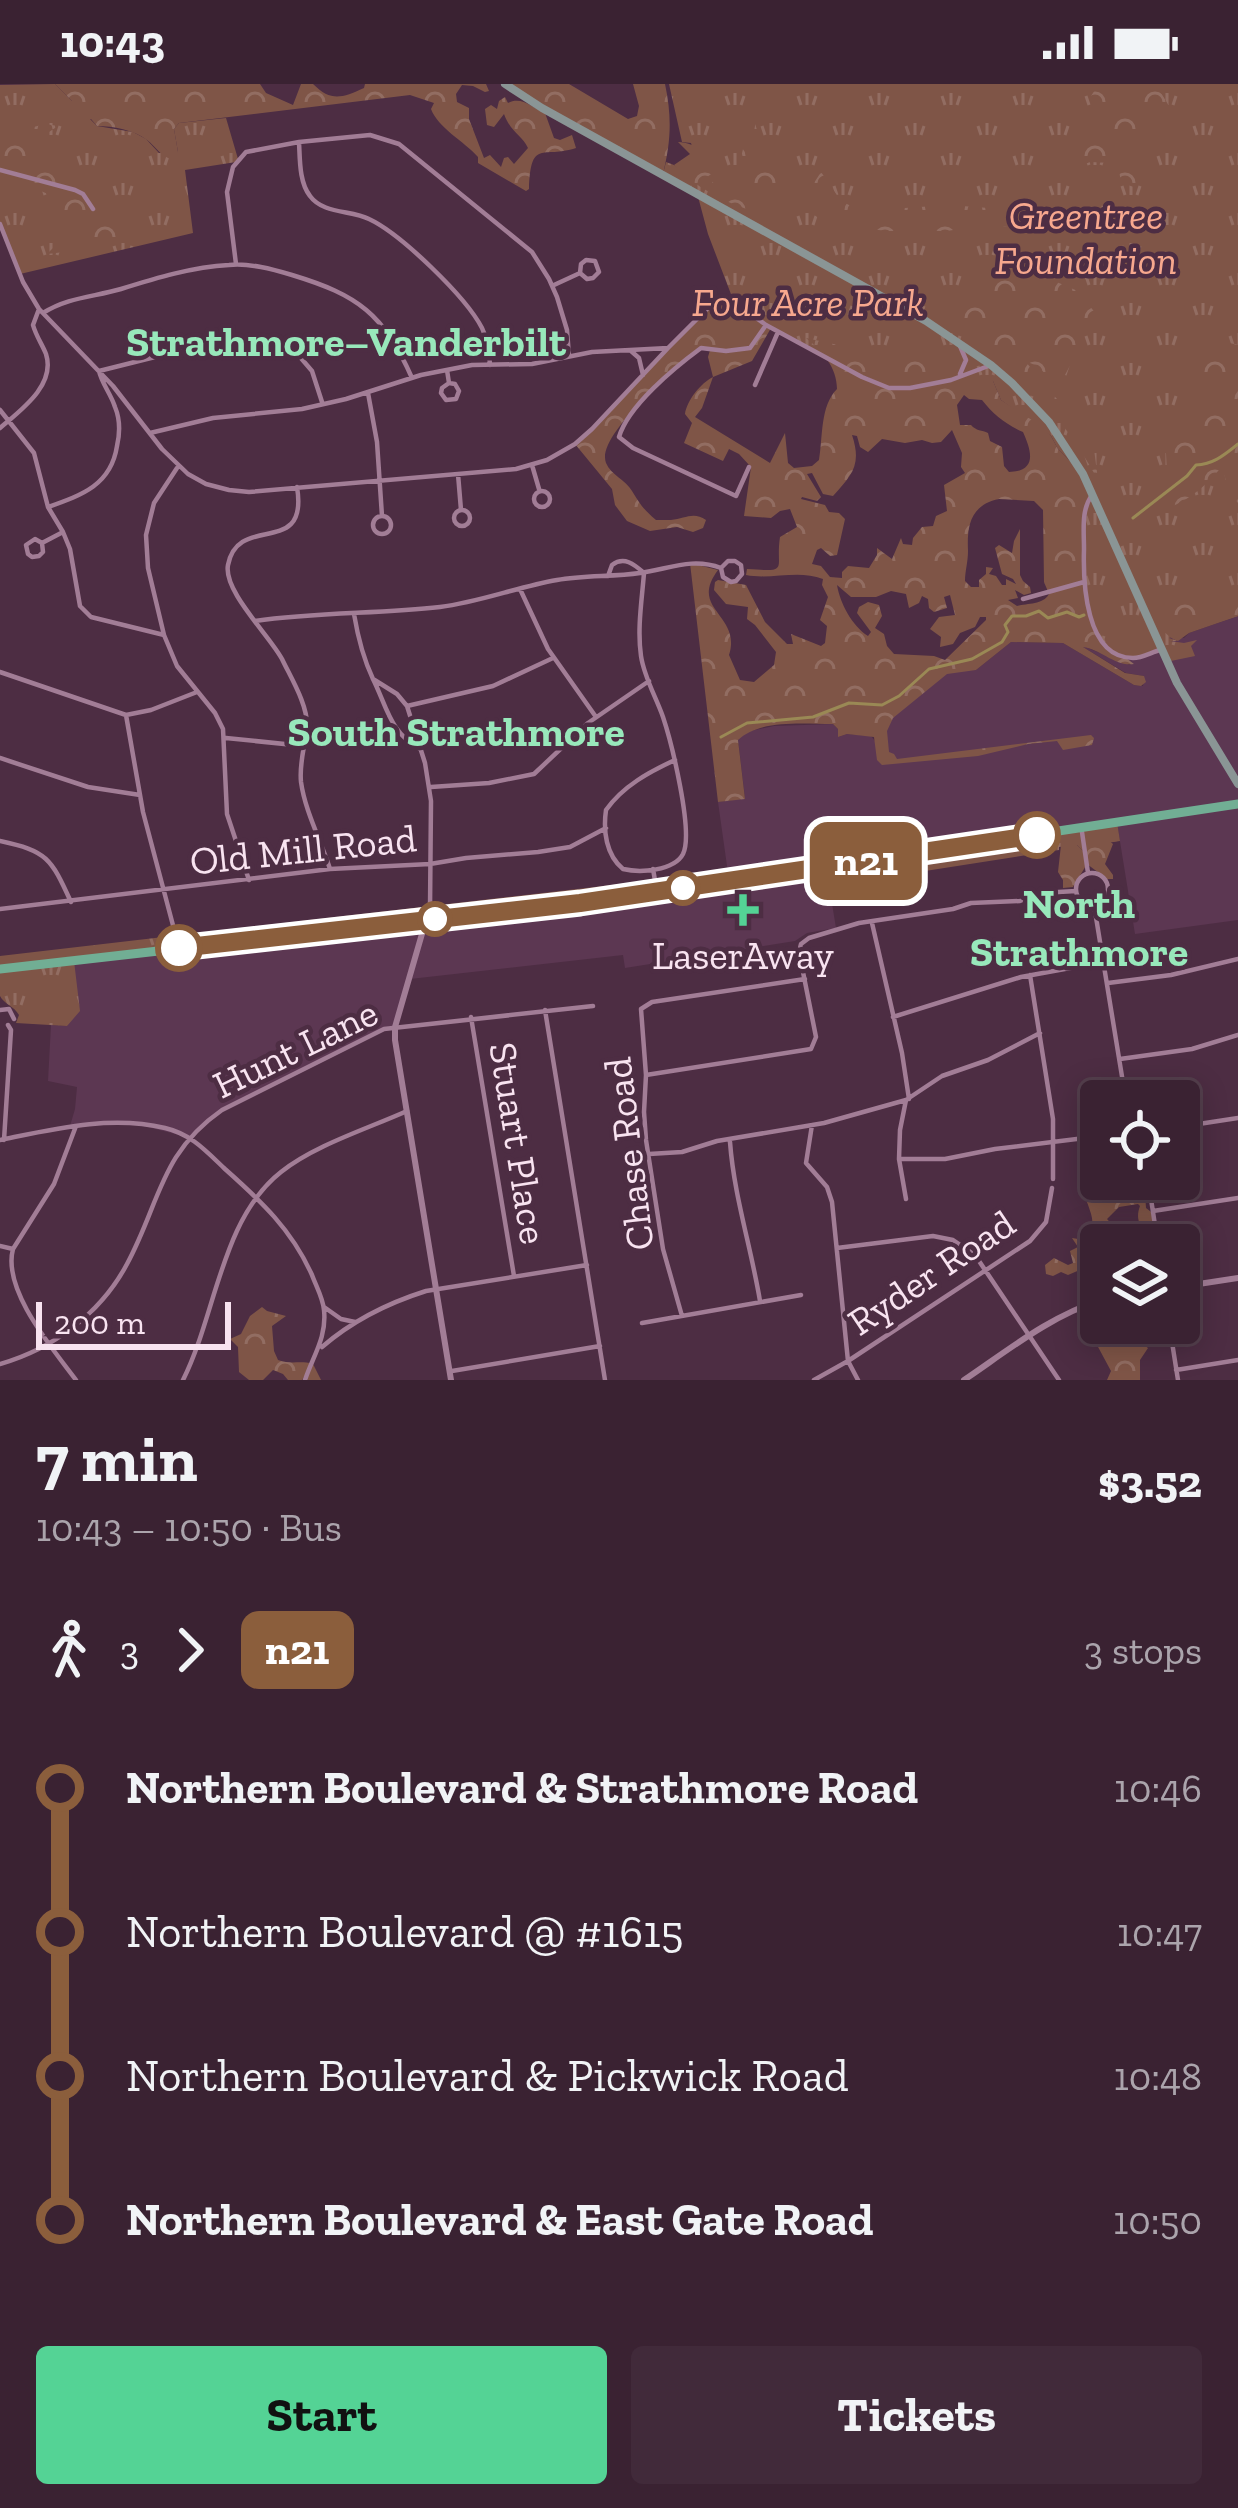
<!DOCTYPE html>
<meta charset="utf-8">
<style>
:root{--surface:#3a2232;--page:#412a3a;--text:#f1f3f6;--muted:#aba4ac;--line:#543f4d;--accent:#54d395}
body{margin:0;font-family:"Zilla Slab",serif;background:var(--page);color:var(--text);height:100vh;display:flex;flex-direction:column;font-size:45px;white-space:nowrap}
*{box-sizing:border-box;margin:0}
p{font-size:39px;color:var(--muted)}
.icon{flex:none;width:66px;height:66px;fill:none;stroke:currentColor;stroke-width:2;stroke-linecap:round;stroke-linejoin:round}
.map{position:relative;height:1296px;overflow:hidden}
.sheet{display:flex;flex-direction:column;background:var(--surface);flex:1}
.sheet>*{flex:none}
.badge{padding:0 24px;border-radius:18px;font-size:42px;line-height:78px}
.tools{position:absolute;left:1080px;top:996px;display:grid;gap:24px}
.tools a{display:grid;place-items:center;width:120px;height:120px;border-radius:12px;background:var(--surface);box-shadow:0 6px 30px #0003,0 0 0 3px var(--line);font-size:60px}
.scale{position:absolute;left:36px;bottom:30px;width:195px;box-sizing:border-box;padding-left:12px;border:6px solid #f8e3f0;border-top:0;font-size:33px;line-height:42px;white-space:nowrap;color:#f8e3f0;-webkit-text-stroke:9px #4d2d43;paint-order:stroke}
.map>.badge{position:absolute;translate:-50% -50%;box-shadow:0 0 0 6px #fff}
.legs{display:flex;align-items:center;gap:18px;height:132px;padding:0 36px;font-size:39px}
.legs p{margin-inline-start:auto}
.head{display:flex;align-items:center;justify-content:space-between;height:204px;padding:0 36px}
h1{font-size:66px;font-weight:700;line-height:90px}
.button{display:flex;gap:24px;margin-top:auto;padding:24px 36px}
.button a{flex:1;height:138px;border-radius:12px;background:var(--accent);color:#111;font-size:48px;font-weight:700;line-height:138px;text-align:center}
.button a+a{background:var(--page);color:var(--text)}
ul{padding:0 36px;list-style:none}
li{display:flex;align-items:center;gap:42px;height:144px;font-size:45px}
li i{display:grid;place-items:center;width:18px;height:100%;margin:0 15px;background:currentColor}
li i::after{content:'';width:30px;height:30px;margin:-15px;border:9px solid;border-radius:50%;background:var(--surface)}
li p{margin-inline-start:auto}
li:first-child i{background:linear-gradient(#0000 50%,currentColor 0)}
li:last-child i{background:linear-gradient(currentColor 50%,#0000 0)}
.status{display:flex;justify-content:space-between;align-items:center;height:84px;padding:0 60px;background:var(--surface);direction:ltr}
.status svg{height:33px;fill:currentColor}
.map>svg:first-child{display:block}
.built{fill:#5c3752}
.grass{fill:url(#grass-tufts)}
.forest{fill:url(#forest-crowns);fill-rule:evenodd}
.lines{fill:none;stroke-linecap:round;stroke-linejoin:round}
.stream{stroke:#9a8955;stroke-width:3}
.minor{stroke:#a27d96;stroke-width:4.5}
.tertiary{stroke:#a27d96;stroke-width:6}
.secondary{stroke:#8a9595;stroke-width:8}
.primary{stroke:#71ae94;stroke-width:9}
.line-1-casing{stroke:#fff;stroke-width:27}
.line-1{stroke:#8b5e3c;stroke-width:18}
.stop-1-dot{fill:#fff;stroke:#8b5e3c;stroke-width:6}
.poi-dot{fill:#54d395;stroke:#4d2d43;stroke-width:4.5}
.labels{text-anchor:middle;stroke-width:9;stroke-linejoin:round;paint-order:stroke}
.park-label{font-size:39px;font-style:italic;fill:#f7a88e;stroke:#4d2d43}
.street-label{font-size:39px;fill:#f8e3f0;stroke:#4d2d43}
.poi-label{font-size:39px;fill:#f8e3f0;stroke:#4d2d43}
.neighbourhood-label{font-size:42px;font-weight:bold;fill:#98e8bb;stroke:#4d2d43}
</style>
<div class="status"><b>10:43</b><svg viewBox="0 0 49 12"><path d="M0 12V9h3v3zM5 12V6h3v6zM10 12V3h3v9zM15 12V0h3v12zM26 1h20v11H26zM47 4h2v5h-2z"/></svg></div>
<div class="map">
<svg width="1238" height="1296" viewBox="0 0 1238 1296">
<defs>
<pattern id="grass-tufts" width="24" height="20" patternUnits="userSpaceOnUse" patternTransform="scale(3)"><rect width="24" height="20" fill="#7f5547"/><path d="M3 7l-1-3M5 7V3M7 7l1-3M15 17l-1-3M17 17v-4M19 17l1-3" fill="none" stroke="#926d62"/></pattern>
<pattern id="forest-crowns" width="20" height="18" patternUnits="userSpaceOnUse" patternTransform="scale(3)"><rect width="20" height="18" fill="#7f5547"/><path d="M2 6a3 3 0 1 1 6 0M12 15a3 3 0 1 1 6 0" fill="none" stroke="#926d62"/></pattern>
</defs>
<rect width="100%" height="100%" fill="#4d2d43"/>
<!-- built -->
<path class="built" d="M1238 532V836L1135 850 1117 739 826 783 836 844 807 849 795 857 625 884 623 871 410 895 395 943 388 944 231 1020 191 1054 132 1039 70 1042 75 1025 77 1003 48 997 51 941 67 942 74 876 729 796 718 718 745 714 738 655 745 648 774 642 833 640 838 645V653L847 650 871 652 875 657 883 639 947 587 976 586 1011 558 1063 559 1134 601 1143 602 1144 592 1126 589 1078 560 1130 581 1124 572 1155 553 1184 554 1189 549Z"/>
<!-- grass -->
<path class="grass" d="M55 0 97 42 133 48 146 55 159 69 178 68 174 45 179 39 226 34 238 75 236 78 185 86 193 149 20 190 0 140V1Z
M669 0H1238V532L1169 554 1178 557H1170L1184 559 1197 556 1191 562 1195 572 1166 578 1160 566C1147 570 1136 575 1122 571 1073 554 1084 433 1083 390L1058 365 1051 352 1001 316 993 297C966 286 921 304 889 304L766 241 734 218 708 150 697 109 663 90 666 78 674 81 703 103 691 59 682 58Z
M1117 738 1120 757C1110 759 1093 758 1086 770L1077 761 1059 763V766L829 802 826 783Z
M727 784 729 797 74 877 80 927 67 942 16 939 19 931C14 922 4 920 0 912V872L629 799Z"/>
<!-- forest -->
<path class="forest" d="M55 0H260L266 9 293 21 301 0H313C331 18 342 14 364 4L365 0H486L489 7 485 8 473 2 462 1 456 10 457 18 469 24V35L484 74 490 71 501 83 504 74 508 73 514 80 528 64C522 51 511 49 504 30L494 43 487 41 485 25 491 21 497 25 499 17 505 13 508 19C522 12 532 24 545 29L554 54 560 56 572 51 576 64C542 75 531 54 529 105L526 107 478 79V73C464 57 438 44 431 25L434 19 410 11 179 39 174 45 178 68 170 75C159 70 156 63 147 56 134 46 113 42 97 42L91 35 82 38 69 32 67 26 72 17Z
M505 0H569L628 35 637 32 639 22 633 0H665C672 33 671 57 663 90Z
M1099 0H1155C1160 8 1167 17 1170 25 1177 48 1147 50 1142 71 1139 82 1146 87 1143 99L1134 103 1121 99 1119 86 1112 79 1090 78 1083 81C1072 62 1080 41 1094 25L1091 12Z
M751 26 762 63 782 102V114C772 126 764 121 750 123L753 127C726 119 693 102 674 81L690 70 678 58C696 59 709 70 717 86L707 93 724 109C743 84 744 56 751 26Z
M45 40 58 42 49 48 44 64 33 74 30 84 52 85 58 92 77 94 90 111 92 117 84 122C105 134 102 139 125 126 124 138 120 158 105 160 99 160 94 157 88 156L73 167 47 170 67 150 71 133 48 110 19 98 0 78V52Z
M821 88 841 117 861 127 949 121 1053 129 1074 128 1088 123 1137 119 1139 134 1134 140 1088 144 978 142 947 147H887L822 139 811 126 814 99Z
M1024 156C1050 162 1052 175 1059 199L1080 208 1095 229 1089 244 1080 248 1075 272 1065 291 1052 295 1035 281 1025 277 1056 314 1080 335 1094 365 1098 396C1054 316 1005 274 928 228L940 230 952 227 960 203 972 191C1006 194 1008 184 1024 156Z
M716 218H734L771 244 752 277 713 293 702 324 695 333 770 379 785 349 788 379 794 384 812 382 819 376C823 353 820 322 837 305 837 283 822 267 806 254L838 261 873 280 894 277 914 263 930 264C941 286 927 302 903 302 891 302 877 296 865 292 914 319 944 288 991 292L1001 316 1038 340 1051 352 1058 365 1083 390 1094 409C1079 428 1083 517 1094 540 1103 559 1118 568 1134 580 1116 583 1100 565 1083 563L1125 589 1144 592 1146 598 1141 602 1134 601 1063 559 1011 558 976 586 947 590 893 634 887 647 889 668 894 670 897 675 1091 651 1094 654 1092 661 1063 666 1057 657 1028 660 978 672 882 681 877 676 874 653 847 650 838 653V645L833 640C803 640 760 635 738 656L745 715 718 718 690 479 718 486C688 526 742 530 729 571L740 596 754 598 774 581 776 568 755 541 747 535 748 523 726 520 714 506 715 498 718 496 746 501 765 538 787 560H793L791 550 821 562 825 559 827 542 820 536 828 513 822 501 823 495C798 485 772 496 746 491L747 485C791 488 775 486 780 453L797 443 790 425 780 427 771 434 744 432 751 383 739 370 729 365 723 377 684 359 692 339 685 330C687 316 701 299 713 293L708 273 710 266 700 264C680 281 595 351 606 379 611 391 626 396 632 407 640 420 643 425 656 436 661 436 666 436 671 436 685 435 693 427 706 436L703 444 693 448 677 443 650 447 627 437 615 421 612 405 575 360ZM964 311 969 315 982 316C993 330 1005 340 1023 348 1032 368 1037 387 1009 388L1004 382 1002 363 990 357 988 349C982 346 976 347 971 341H960L957 321ZM952 346 962 369 961 383 965 389 944 401 947 427 936 432 933 442 922 443 913 454 912 461 903 460 901 454 892 475 877 464V471L869 484 848 482 842 488V494L830 493 821 482 812 480 817 466 821 464 830 472 837 471 845 435 839 429 829 428 825 421 801 415 802 413 817 417 821 413 807 390 812 389 823 410 833 412C852 391 862 381 852 351L857 352 860 363 868 368 882 355 905 359 922 356 932 359 941 358ZM999 415 1034 417 1043 426 1044 498 1049 510C1043 521 1028 519 1017 522L1008 516 1018 514 1015 506 1024 511 1031 509 1030 503 1023 497 1020 491V445L1014 457 1012 469 999 461 995 464 1002 490 1013 495 1016 500 1006 495V501H1002L996 492 989 490 993 484 986 483V490L979 496V503H971L965 497C965 487 968 478 968 467 967 444 969 421 999 415ZM837 501 851 513H876L891 507 906 510 909 524 919 519 922 512 928 515 929 524 934 528 947 524 944 513 950 511 955 531 939 533 930 545 941 553 940 563 953 560 960 549 975 543 980 533H986V536L945 576 934 572 894 570 887 562 884 550 875 544 882 532 879 521 868 518 859 523 857 529 871 548 868 552C852 542 840 519 837 501Z
M1213 255 1238 261V419L1227 405 1223 381C1205 403 1188 418 1160 427L1168 409 1166 369 1170 355 1198 334V318L1187 268Z
M1238 508V532L1189 549 1178 557C1163 552 1157 537 1154 521Z
M1106 754 1113 760 1105 780 1113 791V795H1107L1087 780 1073 803 1063 804V796L1058 788 1061 761H1077L1086 770 1093 756Z
M1099 1071 1101 1095H1104L1106 1105 1111 1102 1117 1110H1129L1127 1114 1136 1115 1140 1107 1145 1109 1146 1124 1155 1131 1153 1142 1147 1147C1138 1141 1136 1133 1140 1122L1138 1120 1119 1123 1107 1135 1115 1144 1114 1152 1108 1161H1104L1105 1156 1094 1158 1088 1168 1091 1175 1089 1182 1068 1191 1061 1188 1053 1192 1046 1190 1045 1181 1054 1174 1068 1181 1073 1179 1070 1167 1078 1163 1072 1154 1084 1156C1095 1138 1094 1138 1087 1118L1100 1107 1097 1094 1084 1096 1082 1077 1084 1090 1099 1088Z
M1101 1221V1239H1135L1141 1259 1148 1264 1140 1276V1296H1107L1111 1287 1097 1261 1102 1251 1094 1231Z
M262 1223 267 1227 286 1232 272 1242 274 1267 278 1276C292 1281 300 1276 313 1280L321 1296H308L304 1293 302 1296H288L283 1290 273 1286 263 1296H249L239 1288 238 1263 230 1255 241 1250 250 1232Z"/>
<g class="lines">
<!-- stream -->
<path class="stream" d="M1133 434 1187 392 1196 381C1214 380 1224 371 1238 360
M721 653 747 639 813 633 849 619 882 621 899 612 929 585 972 575 1002 558 1008 548 1005 541 1012 532H1026L1039 527 1048 534 1067 528 1079 533 1084 531"/>
<!-- minor -->
<path class="minor" d="M299 58C300 75 299 98 310 112 323 130 351 126 369 135 401 150 466 213 482 244 488 256 489 268 490 281
M0 86 75 106 83 110 93 125
M0 140 23 198 39 225 113 302 162 365 188 390 206 400 229 406 249 408 516 385 547 376 575 360 592 345 668 264 708 224 722 216 734 218 766 241 862 293 889 304H910L951 296 991 281
M236 180 227 108 233 83 246 68 299 58 370 51 399 60 532 168 549 195 557 213 567 246 569 272
M554 201 580 189 581 180 586 176 595 177 599 188 593 194 587 195 580 189
M43 229C68 213 94 213 121 205 156 194 192 183 229 181 250 179 272 185 292 191 358 211 384 230 412 294
M631 267 639 274 643 291
M447 286 449 299 442 304 441 309 446 316 456 315 459 307 455 300 449 299
M960 290 966 276 960 262
M755 301 778 248
M368 309 377 358 382 432
M0 326 34 369 48 423 63 448 70 465 80 522 91 533 164 551
M0 344C21 326 56 301 46 270 42 260 36 252 33 241L39 225
M150 349 213 334 302 325 346 315 421 291 472 281 532 280 592 268 668 264
M532 381 539 405
M749 383 736 412 633 364 619 353C628 322 674 284 701 264L726 267 750 264 766 241
M177 384 154 419 146 451 148 484 164 551 177 582 215 629 223 645 227 730 249 796
M458 390 461 426
M297 403C309 475 238 428 228 481 223 507 270 552 282 575 291 594 308 621 307 643 305 662 299 679 301 698 305 727 321 757 330 785
M534 415a8 8 0 1 1 16 0a8 8 0 1 1-16 0Z
M1092 411C1081 426 1084 446 1084 465 1083 497 1085 574 1133 574 1142 574 1152 568 1160 566
M48 423C82 411 111 401 117 362 120 349 120 335 115 323 111 310 102 300 99 287L211 259 243 257 300 273 312 287 322 318
M454 434a8 8 0 1 1 16 0a8 8 0 1 1-16 0Z
M373 441a9 9 0 1 1 18 0a9 9 0 1 1-18 0Z
M42 459 43 468 39 472 32 473 28 470 26 461 35 455 42 459 63 448
M608 492 612 481C624 472 634 480 644 489 642 515 637 545 641 572 644 593 656 613 663 633 671 657 694 748 683 770 674 787 640 789 623 785 606 771 603 747 606 726 623 702 649 688 675 676
M520 505 548 565 596 633
M1023 515 1084 498
M354 530C358 554 363 574 373 595 387 623 390 649 420 665
M255 537C317 528 378 530 440 523 480 518 517 503 557 496 584 491 612 493 640 489 669 485 692 473 721 484L723 493 731 498 736 497 742 490 741 481 735 477H728L721 484
M0 588 126 631 151 626 197 608
M373 595 397 610 407 622 425 679 431 717 430 825 426 836
M407 622 493 602 553 574
M126 631 143 728 179 864
M226 654 304 662
M0 674 88 703 140 711
M431 703 489 699 534 690 588 639 649 597
M1082 748 1088 789
M0 757C47 767 51 774 71 818
M653 785 657 808
M1076 805a16 16 0 1 1 32 0a16 16 0 1 1-32 0Z
M1094 821 1126 1017
M0 825 330 785 430 780 466 774 538 768 570 763 606 744
M872 839 902 969 909 1015
M1030 891 1053 1035V1095
M1108 899 1171 891 1238 875
M0 926 9 925 14 935
M545 926 605 1296
M471 933 514 1192
M893 933 1021 893 1103 878
M1120 975 1192 965 1238 951
M646 991 811 965 816 953 799 868 801 860 809 854 859 839 953 825 971 819 1020 817 1041 809 1076 807
M906 1016 900 1046 899 1075 906 1115
M812 1041 806 1079 827 1103 832 1118 848 1277 858 1296
M76 1042 54 1100 13 1165C2 1206 53 1265 76 1296
M1179 1043 1238 1034
M0 1056C54 1045 110 1031 165 1044 191 1050 206 1067 225 1085 261 1117 292 1146 312 1191 316 1202 323 1214 324 1226 327 1253 313 1272 305 1296
M4 1056 11 946 8 941
M730 1058C734 1112 751 1163 760 1217
M649 1070 682 1068 717 1057 824 1039 906 1016 942 992 988 976 1040 949
M899 1075H945L995 1065 1101 1052
M1148 1095 1158 1161
M1153 1127 1238 1114
M0 1162 13 1165
M837 1164 933 1152 953 1156 975 1171 1059 1296
M324 1223 341 1235 355 1238
M682 1232 663 1165 646 1056 644 1028 646 991 641 925 652 918 805 895
M642 1239 801 1211
M1169 1239 1178 1296
M322 1263C352 1237 388 1219 426 1207L587 1181
M0 1280C53 1265 101 1229 127 1180 160 1119 160 1069 222 1026L384 945 593 922
M1176 1286 1238 1276
M452 1287 600 1262
M183 1296C216 1231 221 1135 281 1088 315 1061 367 1045 407 1027
M814 1296 848 1277 1030 1157 1046 1138 1052 1104"/>
<!-- tertiary -->
<path class="tertiary" d="M426 836 395 943V956L451 1296
M1179 1203 1238 1194
M964 1296C1007 1267 1050 1232 1101 1216"/>
<!-- secondary -->
<path class="secondary" d="M505 0 542 24 926 237 991 281 1012 299 1049 338 1083 390 1177 599 1238 700"/>
<!-- primary -->
<path class="primary" d="M0 885 580 819 1238 720"/>
</g>
<g class="lines">
<!-- line-1 casing -->
<g class="line-1-casing">
<path id="line-1" d="M179 864 580 819 1037 751"/>
</g>
<!-- line-1 -->
<use href="#line-1" class="line-1"/>
</g>
<!-- markers -->
<g class="stop-1-dot">
<circle cx="1037" cy="751" r="21"/>
<circle cx="683" cy="804" r="15"/>
<circle cx="435" cy="835" r="15"/>
<circle cx="179" cy="864" r="21"/>
</g>
<path class="poi-dot" d="M737 808h12v12h12v12h-12v12h-12v-12h-12v-12h12z"/>
<g class="labels">
<!-- park labels -->
<g class="park-label">
<text x="1086" y="145">Greentree<tspan x="1086" dy="45">Foundation</tspan></text>
<text x="808" y="232">Four Acre Park</text>
</g>
<!-- street labels -->
<g class="street-label">
<text transform="translate(303 765) rotate(-6)" y="14">Old Mill Road</text>
<text transform="translate(295 964) rotate(-26)" y="14">Hunt Lane</text>
<text transform="translate(519 1059) rotate(81)" y="14">Stuart Place</text>
<text transform="translate(628 1070) rotate(-97)" y="14">Chase Road</text>
<text transform="translate(931 1188) rotate(-34)" y="14">Ryder Road</text>
</g>
<!-- poi labels -->
<g class="poi-label">
<text x="743" y="885">LaserAway</text>
</g>
<!-- neighbourhood labels -->
<g class="neighbourhood-label">
<text x="346" y="272">Strathmore–Vanderbilt</text>
<text x="456" y="662">South Strathmore</text>
<text x="1079" y="834">North<tspan x="1079" dy="48">Strathmore</tspan></text>
</g>
</g>
</svg>
<div class="tools">
<a><svg class="icon" aria-label="locate" viewBox="0 0 24 24"><circle cx="12" cy="12" r="6"/><path d="M12 2v4M12 18v4M2 12h4M18 12h4"/></svg></a>
<a><svg class="icon" aria-label="layers" viewBox="0 0 24 24"><path d="M12 4l9 5-9 5-9-5zM3 14l9 5 9-5"/></svg></a>
</div>
<div class="scale">200 m</div>
<b class="badge" style="left:866px;top:777px;background:#8b5e3c;color:#fff">n21</b>
</div>
<section class="sheet">
<div class="head"><div><h1>7 min</h1><p>10:43 – 10:50 · Bus</p></div><b>$3.52</b></div>
<div class="legs"><svg class="icon" aria-label="walk" viewBox="0 0 24 24"><circle cx="13" cy="4" r="2"/><path d="M13 8l-2 6 4 7M11 14l-3 7M7 12l3-4h3l4 4"/></svg>3<svg class="icon" aria-label="forward" viewBox="0 0 24 24"><path d="M9 5l7 7-7 7"/></svg><b class="badge" style="background:#8b5e3c;color:#fff">n21</b><p>3 stops</p></div>
<ul>
<li><i style="color:#8b5e3c"></i><b>Northern Boulevard &amp; Strathmore Road</b><p>10:46</p></li>
<li><i style="color:#8b5e3c"></i><span>Northern Boulevard @ #1615</span><p>10:47</p></li>
<li><i style="color:#8b5e3c"></i><span>Northern Boulevard &amp; Pickwick Road</span><p>10:48</p></li>
<li><i style="color:#8b5e3c"></i><b>Northern Boulevard &amp; East Gate Road</b><p>10:50</p></li>
</ul>
<div class="button"><a>Start</a><a>Tickets</a></div>
</section>
